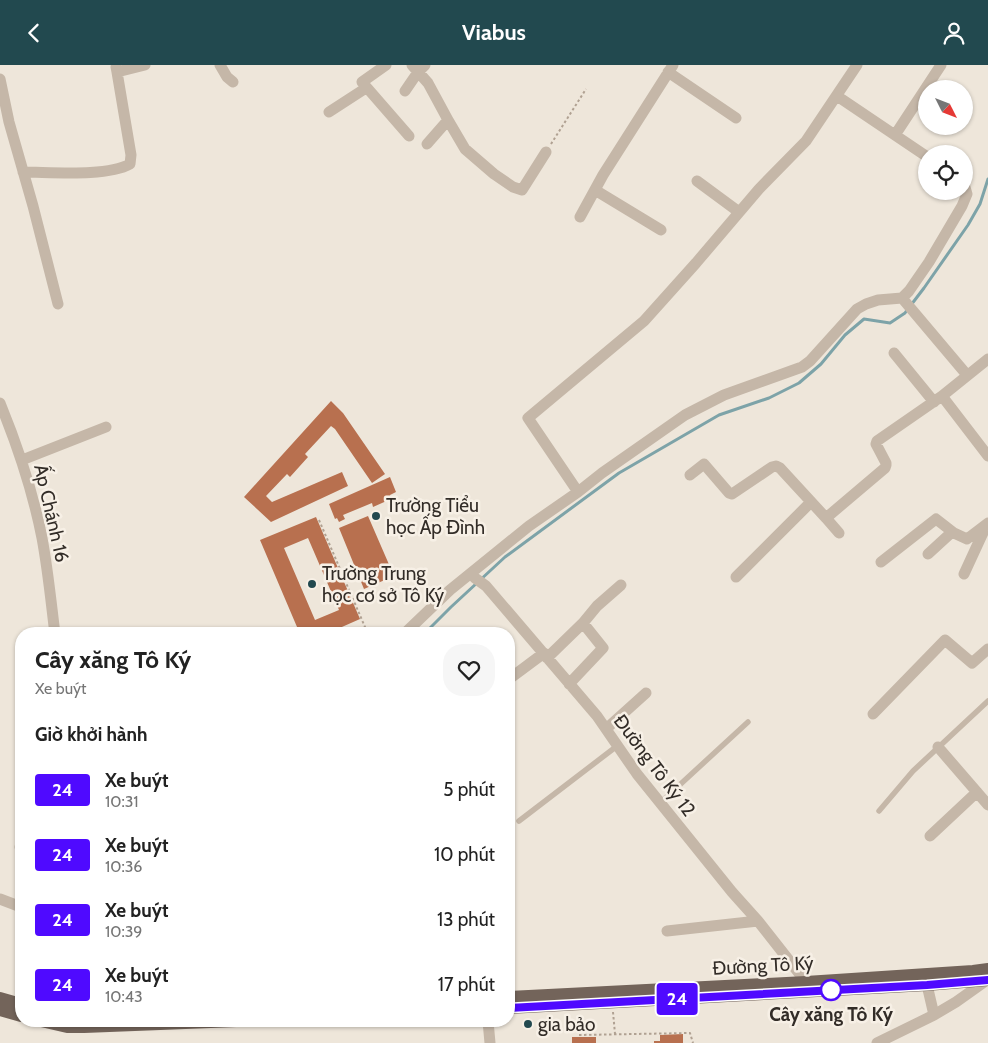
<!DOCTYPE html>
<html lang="vi">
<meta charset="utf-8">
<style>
:root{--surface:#fff;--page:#f6f6f6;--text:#222;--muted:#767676;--accent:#22494f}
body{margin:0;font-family:Cabin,sans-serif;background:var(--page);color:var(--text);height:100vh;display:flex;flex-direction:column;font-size:19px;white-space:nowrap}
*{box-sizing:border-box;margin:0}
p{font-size:16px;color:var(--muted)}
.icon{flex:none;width:28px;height:28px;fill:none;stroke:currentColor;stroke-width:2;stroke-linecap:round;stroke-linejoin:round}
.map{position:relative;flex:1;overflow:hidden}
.side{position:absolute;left:15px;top:562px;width:500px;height:400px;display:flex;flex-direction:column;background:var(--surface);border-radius:20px;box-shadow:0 1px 4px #0004}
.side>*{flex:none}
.badge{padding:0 10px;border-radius:4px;font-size:18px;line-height:32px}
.needle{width:32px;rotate:132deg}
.controls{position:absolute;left:918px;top:15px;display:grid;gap:10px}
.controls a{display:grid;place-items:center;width:55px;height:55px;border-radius:50%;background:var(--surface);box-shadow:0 1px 4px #0004;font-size:25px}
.map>.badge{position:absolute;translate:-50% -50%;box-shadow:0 0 0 2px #fff}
h2{padding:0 20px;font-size:19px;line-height:45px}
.round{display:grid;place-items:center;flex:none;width:52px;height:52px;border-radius:20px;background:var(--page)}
.overview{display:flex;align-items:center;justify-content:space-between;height:85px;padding:0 20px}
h1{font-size:24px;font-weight:700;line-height:38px}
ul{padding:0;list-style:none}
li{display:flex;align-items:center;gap:15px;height:65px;padding:0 20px}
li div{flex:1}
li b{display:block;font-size:19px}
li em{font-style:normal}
li .badge{min-width:55px;font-weight:700;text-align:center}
header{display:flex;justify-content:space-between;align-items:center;height:65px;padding:0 20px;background:var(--accent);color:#fff;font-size:22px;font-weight:700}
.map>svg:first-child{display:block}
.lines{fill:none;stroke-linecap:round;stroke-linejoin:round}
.stream{stroke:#7da3a8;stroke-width:3}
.building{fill:#b8704f;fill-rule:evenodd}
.path{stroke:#b0a192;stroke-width:2;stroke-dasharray:2.5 2.5;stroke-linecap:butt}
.service{stroke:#c5b7a8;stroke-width:5.5}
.minor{stroke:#c5b7a8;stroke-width:11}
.primary{stroke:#73645a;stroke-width:12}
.line-casing{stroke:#fff;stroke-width:11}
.line{stroke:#4f0aff;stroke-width:8}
.poi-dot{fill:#22494f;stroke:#f7f0e6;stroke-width:2}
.stop-dot{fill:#fff;stroke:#4f0aff;stroke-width:2.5}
.labels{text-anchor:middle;stroke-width:5;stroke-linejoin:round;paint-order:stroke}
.poi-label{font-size:19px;fill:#322c27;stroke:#f7f0e6;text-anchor:start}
.street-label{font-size:19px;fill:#322c27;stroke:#f7f0e6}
.stop-label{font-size:19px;font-weight:bold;fill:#322c27;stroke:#f7f0e6}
</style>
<header><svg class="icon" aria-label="back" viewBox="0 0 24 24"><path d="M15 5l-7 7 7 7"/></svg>Viabus<svg class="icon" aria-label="person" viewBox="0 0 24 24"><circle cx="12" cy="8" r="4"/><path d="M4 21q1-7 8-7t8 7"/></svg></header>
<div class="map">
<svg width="988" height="978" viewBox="0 0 988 978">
<rect width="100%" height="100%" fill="#eee6da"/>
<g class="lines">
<!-- stream -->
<path class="stream" d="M911 240 924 223 968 160 980 139 988 114
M424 569 451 542 505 492 619 408 719 350 769 333 799 318 821 299 845 270 864 254 890 258 905 248 907 245"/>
</g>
<!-- building -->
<path class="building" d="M331 336 343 348 385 409 372 418 335 364 331 361 305 389 308 392 290 412 287 409 266 431 272 437 342 407 348 421 271 457 244 432Z
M390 412 396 427 390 430 391 434 373 442 372 438 343 450 345 454 339 457 337 453 335 454 329 439Z
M368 451 394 511 364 524 339 463Z
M316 452 360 554 326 569H300L260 475ZM308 473 339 545 315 555 284 483Z
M683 969V978H654V976H660V970Z
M572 972H596V978H572Z"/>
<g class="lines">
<!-- path -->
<path class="path" d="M551 79 586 24
M319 455 368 569
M613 947 615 969
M579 970 690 968 693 978"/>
<!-- service -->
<path class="service" d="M660 738 748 657
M879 746 913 706 988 636
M519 756 617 681"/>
<!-- minor -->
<path class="minor" d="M220 0 227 12 233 17
M386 0 362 17 409 71
M412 0 428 18 448 55 465 84 494 109 513 122 522 125 546 87
M116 2 117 7 145 0
M668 7 736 53
M0 14 9 57 33 141 58 239
M405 26 418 7 425 0
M837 31 926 91
M329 47 366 23
M895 70 941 0
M427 79 448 55
M23 107C51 107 107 112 130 99L131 90 117 7
M697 116 739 147
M595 125 661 165
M580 152 603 110 673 0
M902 233 967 310
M894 288 934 337
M942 331 988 391
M0 338C18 382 33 427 42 473 48 505 51 537 55 569
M22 395 106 362
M690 410 704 399 729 428 732 429 772 402 776 401 780 403 826 453 885 403 886 400V398L876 379 877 376 942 331 988 294
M578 427 528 353 644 256 696 198 759 124 806 76 857 0
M826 453 839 468
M928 489 952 467
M881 497 936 454 954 468 967 474 988 458
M471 508 475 513 486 521 597 651 637 709 732 827 758 856 806 917
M964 509 987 459
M736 512 811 437
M404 569 450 525 529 461 578 427 602 408 685 350 724 330 802 302 810 296 857 244 866 239 878 235 902 233 909 226 929 197 962 141 967 129 964 119
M547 593 583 558 597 541 621 520
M509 614 544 588
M569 619 603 583 583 558
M873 649 945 575 972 598 988 584
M606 664 646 628
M938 682 988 740
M930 771 977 727
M20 782H21
M0 834 21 842
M667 866 758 856
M927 920 934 950
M488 956 490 978
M877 978 934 950 956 937 987 915"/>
<!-- primary -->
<path class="primary" d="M509 932 806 917 973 906 988 904
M0 933 21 939
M509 943 927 920 988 915
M0 945 21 951
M41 956 67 962H84L236 956"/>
</g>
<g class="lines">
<!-- line casing -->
<g class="line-casing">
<path id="line" d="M509 943 927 920 988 915"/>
</g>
<!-- line -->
<use href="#line" class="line"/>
</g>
<!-- markers -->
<g class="poi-dot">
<circle cx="376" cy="451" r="5"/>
<circle cx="312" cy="519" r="5"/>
<circle cx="528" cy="959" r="5"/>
</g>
<circle class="stop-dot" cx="831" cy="925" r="10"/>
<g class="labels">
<!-- poi labels -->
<g class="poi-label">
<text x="386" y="447">Trường Tiểu<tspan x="386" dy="22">học Ấp Đình</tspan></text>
<text x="322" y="515">Trường Trung<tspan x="322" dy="22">học cơ sở Tô Ký</tspan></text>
<text x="538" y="966">gia bảo</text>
</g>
<!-- street labels -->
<g class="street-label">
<text transform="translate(52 448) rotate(77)" y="7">Ấp Chánh 16</text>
<text transform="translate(655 700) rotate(53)" y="7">Đường Tô Ký 12</text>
<text transform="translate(763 900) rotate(-3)" y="7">Đường Tô Ký</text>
</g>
<!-- stop labels -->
<g class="stop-label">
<text x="831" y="956">Cây xăng Tô Ký</text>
</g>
</g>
</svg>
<div class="controls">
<a><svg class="needle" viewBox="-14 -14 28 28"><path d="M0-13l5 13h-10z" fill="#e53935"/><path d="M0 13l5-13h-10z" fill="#767676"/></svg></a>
<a><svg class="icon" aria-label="locate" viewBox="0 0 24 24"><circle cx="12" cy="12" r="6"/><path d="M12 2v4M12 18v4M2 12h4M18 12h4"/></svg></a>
</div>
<b class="badge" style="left:677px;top:934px;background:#4f0aff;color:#fff">24</b>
<section class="side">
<div class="overview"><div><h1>Cây xăng Tô Ký</h1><p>Xe buýt</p></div><a class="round"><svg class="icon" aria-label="heart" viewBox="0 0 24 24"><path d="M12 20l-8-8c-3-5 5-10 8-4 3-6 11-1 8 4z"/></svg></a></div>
<h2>Giờ khởi hành</h2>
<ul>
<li><span class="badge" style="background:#4f0aff;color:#fff">24</span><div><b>Xe buýt</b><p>10:31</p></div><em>5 phút</em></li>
<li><span class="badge" style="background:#4f0aff;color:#fff">24</span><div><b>Xe buýt</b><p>10:36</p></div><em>10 phút</em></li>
<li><span class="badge" style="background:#4f0aff;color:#fff">24</span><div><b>Xe buýt</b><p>10:39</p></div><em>13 phút</em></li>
<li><span class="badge" style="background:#4f0aff;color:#fff">24</span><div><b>Xe buýt</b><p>10:43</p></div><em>17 phút</em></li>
</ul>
</section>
</div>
